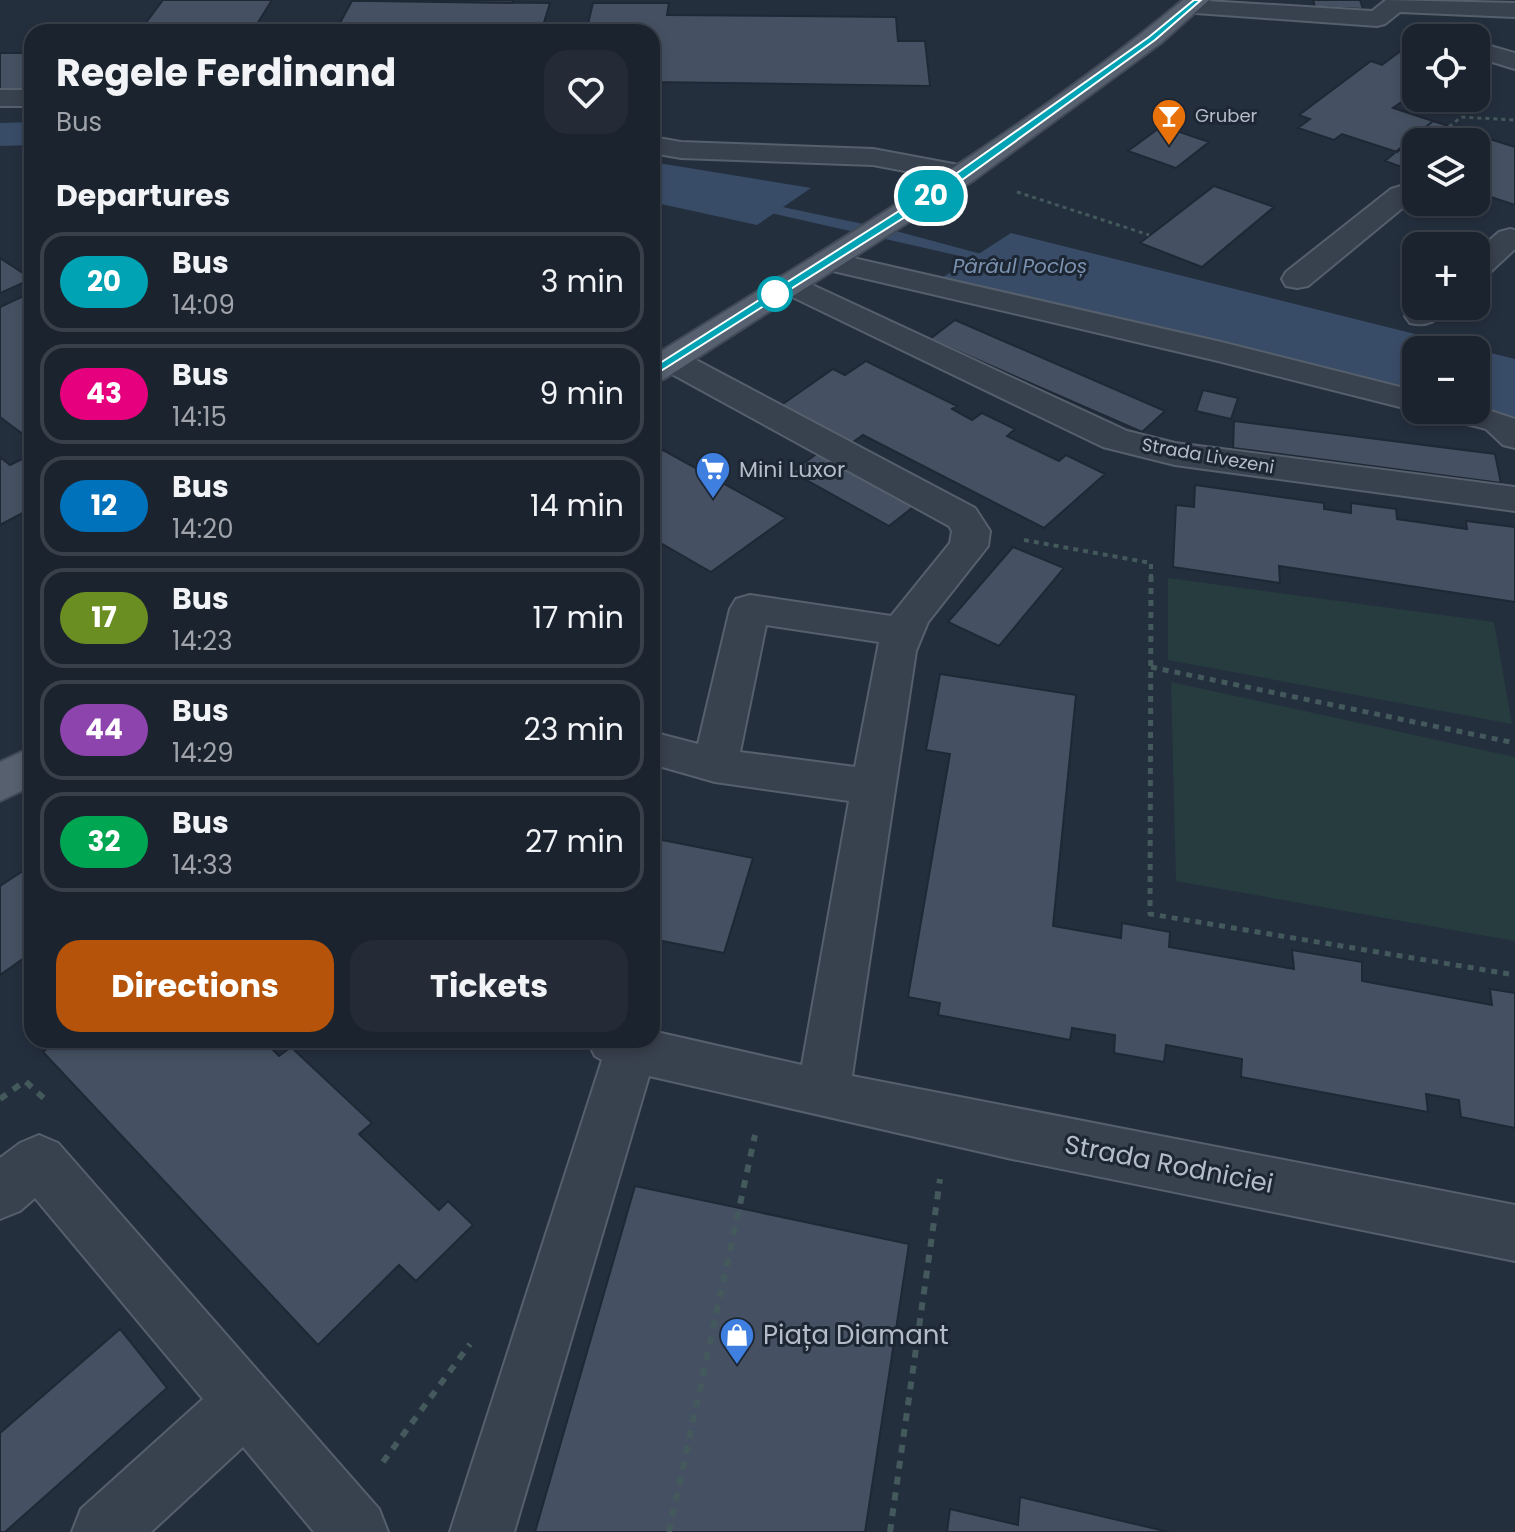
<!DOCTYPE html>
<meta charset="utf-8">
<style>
:root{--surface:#1b232e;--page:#242b36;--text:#f1f3f6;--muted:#a0a4aa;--line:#39404a;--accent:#b45309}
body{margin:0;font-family:Poppins,sans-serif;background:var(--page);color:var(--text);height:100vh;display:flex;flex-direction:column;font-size:30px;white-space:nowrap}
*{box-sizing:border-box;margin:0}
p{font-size:26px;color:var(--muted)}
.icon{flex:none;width:44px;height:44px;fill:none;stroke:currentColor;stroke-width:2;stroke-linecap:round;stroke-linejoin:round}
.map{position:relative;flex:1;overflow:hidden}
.details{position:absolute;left:24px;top:24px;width:636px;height:1024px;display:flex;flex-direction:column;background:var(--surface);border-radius:24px;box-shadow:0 4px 12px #0003,0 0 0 2px var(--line)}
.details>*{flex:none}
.badge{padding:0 16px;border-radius:26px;font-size:28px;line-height:52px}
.controls{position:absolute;left:1402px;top:24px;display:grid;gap:16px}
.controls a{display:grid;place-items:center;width:88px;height:88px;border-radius:16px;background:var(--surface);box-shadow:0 4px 12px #0003,0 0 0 2px var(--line);font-size:40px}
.map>.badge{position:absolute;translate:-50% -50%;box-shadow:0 0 0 4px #fff}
h2{padding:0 32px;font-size:30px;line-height:72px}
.round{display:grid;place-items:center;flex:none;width:84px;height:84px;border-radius:24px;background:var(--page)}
.headline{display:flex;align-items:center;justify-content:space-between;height:136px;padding:0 32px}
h1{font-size:38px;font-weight:700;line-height:60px}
.action{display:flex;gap:16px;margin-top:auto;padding:16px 32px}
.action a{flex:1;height:92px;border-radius:24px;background:var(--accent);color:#fff;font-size:32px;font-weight:700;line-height:92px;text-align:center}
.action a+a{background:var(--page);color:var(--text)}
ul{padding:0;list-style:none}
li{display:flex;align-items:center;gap:24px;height:100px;margin:0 16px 12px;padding:0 16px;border:4px solid var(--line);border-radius:24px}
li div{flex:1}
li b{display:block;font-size:30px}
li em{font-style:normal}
li .badge{min-width:88px;font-weight:700;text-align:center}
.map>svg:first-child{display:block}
.green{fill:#263c3f}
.water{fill:#394c67}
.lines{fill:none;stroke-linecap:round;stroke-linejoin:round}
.stream{fill:#394c67;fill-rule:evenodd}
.building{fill:#455162;stroke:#1f2835;stroke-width:2}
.minor-casing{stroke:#565f6c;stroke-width:4}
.major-casing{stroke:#414a57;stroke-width:4}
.path-far3{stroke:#44595c;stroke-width:3;stroke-dasharray:4 4;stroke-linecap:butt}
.path-far2{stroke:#44595c;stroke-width:4;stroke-dasharray:5 5;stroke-linecap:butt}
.path-far1{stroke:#44595c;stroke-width:5;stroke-dasharray:6 6;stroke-linecap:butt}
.path{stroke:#44595c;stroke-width:6;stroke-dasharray:8 8;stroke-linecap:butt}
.minor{fill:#38414e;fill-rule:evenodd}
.major{fill:#56606e;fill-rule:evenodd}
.line{fill:#00a3b4;stroke:#fff;stroke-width:2}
.stop-dot{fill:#fff;stroke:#00a3b4;stroke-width:4}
.labels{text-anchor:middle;stroke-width:6;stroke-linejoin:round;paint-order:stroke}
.far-poi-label{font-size:18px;fill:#b4bcc9;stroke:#1d2633;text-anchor:start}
.far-street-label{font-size:18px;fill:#b4bcc9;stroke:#1d2633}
.far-water-label{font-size:20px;font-style:italic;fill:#7c92b1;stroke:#1d2633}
.poi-label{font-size:22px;fill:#b4bcc9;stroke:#1d2633;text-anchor:start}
.near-street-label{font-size:26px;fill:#b4bcc9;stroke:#1d2633}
.near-poi-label{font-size:26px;fill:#b4bcc9;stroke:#1d2633;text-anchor:start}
</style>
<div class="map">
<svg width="1515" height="1532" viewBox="0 0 1515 1532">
<rect width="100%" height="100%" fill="#242f3e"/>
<!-- green -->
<path class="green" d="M1168 578 1494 622 1512 724 1168 660Z
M1171 682 1515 757V941L1176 881Z"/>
<!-- water -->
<path class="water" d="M32 122V145L0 146V123Z
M652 162 811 188 757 225 652 202Z
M1011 233 1515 359V418L1476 406V350H1416V389L1173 330 940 279Z"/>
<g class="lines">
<!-- stream -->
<path class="stream" d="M754 201 892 230 1011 262 1004 266 749 208V202Z"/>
</g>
<!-- building -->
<path class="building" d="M163 0H272L252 32H139Z
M513 0 512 3 372 1 373 0Z
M1313 0H1360L1363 9 1315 7Z
M352 1H372L550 3 541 32H335Z
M593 3H669L667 15 896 17 898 41H925L930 86 652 82V32H586Z
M1414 41 1416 92 1393 108 1433 121 1397 152 1342 134 1334 140 1298 128 1310 119 1299 115 1371 61 1382 65Z
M0 53H32V89H0Z
M1433 121 1515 147V205L1476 192V142H1416V172L1385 161Z
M1162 126 1209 142 1176 168 1128 151Z
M1214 186 1274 207 1202 267 1140 243Z
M0 258 32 279 0 293Z
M32 292V441L0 417V307Z
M955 320 1165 411 1142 432 930 339Z
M866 361 957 406 952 409 972 420 982 413 1015 429 1007 436 1059 461 1066 455 1105 474 1044 528 863 435 849 445 777 408 833 369 845 375Z
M1203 390 1238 398 1231 419 1196 411Z
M1234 421 1495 454 1501 483 1233 448Z
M663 450 786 518 711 572 652 538V458Z
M819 452 917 504 889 526 792 472Z
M32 454V508L0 525V457L10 465Z
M1195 485 1324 503V509L1351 513V503L1396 509 1397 519 1467 529 1466 521 1515 527V602L1279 566 1280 583 1173 567 1176 505 1194 507Z
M1013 547 1064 568 999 646 948 622Z
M940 674 1076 695 1053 926 1121 938 1122 923 1170 932 1169 947 1294 969 1292 950 1362 962V981L1492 1005 1490 989 1515 993V1128L1461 1117 1459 1100 1426 1094 1428 1112 1241 1077 1242 1059 1166 1045 1164 1062 1114 1053 1115 1035 1072 1028 1070 1040 938 1015 940 1003 908 997 950 754 926 750Z
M652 838 753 858 724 953 652 939Z
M32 865V957L30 954 0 975V886Z
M58 1040H263L279 1056 291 1047 372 1123 359 1134 439 1210 448 1201 473 1225 416 1281 399 1265 318 1345 43 1052Z
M635 1186 909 1244 865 1532H535Z
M120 1329 167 1388 5 1532H0V1433Z
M1020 1497 1169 1532H947L950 1509 1018 1525Z"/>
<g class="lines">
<!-- minor casing -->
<g class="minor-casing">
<path id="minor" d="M1190 0 1372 11 1386 0 1515 3V17L1400 12 1385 24 1377 26 1182 12 1178 7 1182 2Z
M1476 42 1515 53V69L1476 57Z
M0 90H32V106H0Z
M652 137 681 142 873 149 964 166 974 168 978 174 974 180 964 182 873 165 681 158 652 153Z
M1401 186 1411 189 1415 195 1411 201 1308 286 1297 288 1286 286 1282 279 1286 272 1391 189Z
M1510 229 1515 230V249L1487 275 1476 277V252L1499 232Z
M827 252 1221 342 1416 391V410H1421L1416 411 1218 361 816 267 812 261 816 255Z
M791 275 1127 431 1175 443 1515 487V511L1175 465 1103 447 780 291 775 284 780 277Z
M1416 304V306H1448C1438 321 1428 327 1410 323L1405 316Z
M671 350 683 353 975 508 990 531 988 546 928 622 916 651 852 1076 1515 1205V1261L1012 1159 649 1076 514 1532H450L602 1060 595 1056 587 1040H652V1031L802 1065 849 801 715 782 652 764V732L698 744 730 609 736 599 750 595 891 616 950 543 952 531 949 526 659 367 654 360 659 353ZM766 625 879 642 855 767 740 752Z
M1476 406 1515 419V448L1503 445 1486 429 1440 417 1435 410H1476Z
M39 1135 58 1143 379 1509 388 1532H314L243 1447 151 1532H72L81 1509 203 1399 35 1198 20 1211 0 1219V1158L20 1143Z"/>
</g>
<!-- major casing -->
<g class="major-casing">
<path id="major" d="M1183 0H1209L1161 43 974 180 664 379 652 382V357C832 244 1019 136 1183 0Z
M32 747V786L0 801V762Z"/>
</g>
<!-- path-far3 -->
<path class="path-far3" d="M1449 127 1461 117 1515 120
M1017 192 1149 235"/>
<!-- path-far2 -->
<path class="path-far2" d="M1024 540 1151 563V578"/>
<!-- path-far1 -->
<path class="path-far1" d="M1151 576 1150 914 1515 975
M1151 667 1515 743"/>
<!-- path -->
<path class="path" d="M0 1099 25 1081 48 1102
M383 1462 470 1344
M669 1532 755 1135
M890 1532 940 1179"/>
<!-- minor -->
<use href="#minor" class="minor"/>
<!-- major -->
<use href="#major" class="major"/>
</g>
<!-- line -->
<path class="line" d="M1194 0H1201L1155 40 951 188 656 374 646 372 943 183 1149 37Z"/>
<!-- icons -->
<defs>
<g id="bar-pin" transform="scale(1.8)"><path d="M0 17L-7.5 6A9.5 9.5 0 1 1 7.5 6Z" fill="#e8710a" stroke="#1d2633"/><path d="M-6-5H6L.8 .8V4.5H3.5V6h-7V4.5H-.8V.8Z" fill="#fff"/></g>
<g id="supermarket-pin" transform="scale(1.8)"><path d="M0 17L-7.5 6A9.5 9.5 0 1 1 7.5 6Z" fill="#3f7fe0" stroke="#1d2633"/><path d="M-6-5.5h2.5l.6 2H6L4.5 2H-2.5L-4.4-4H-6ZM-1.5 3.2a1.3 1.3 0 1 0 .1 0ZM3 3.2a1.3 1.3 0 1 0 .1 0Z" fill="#fff"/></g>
<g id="shop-pin" transform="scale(1.8)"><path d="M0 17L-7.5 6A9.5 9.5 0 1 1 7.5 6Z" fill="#3f7fe0" stroke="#1d2633"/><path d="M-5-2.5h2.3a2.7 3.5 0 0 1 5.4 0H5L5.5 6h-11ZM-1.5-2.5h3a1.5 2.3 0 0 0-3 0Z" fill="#fff"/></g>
</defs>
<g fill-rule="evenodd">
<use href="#bar-pin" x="1169" y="116"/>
<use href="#supermarket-pin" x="713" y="469"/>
<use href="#shop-pin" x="737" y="1335"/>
</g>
<!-- markers -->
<circle class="stop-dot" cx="775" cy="294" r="16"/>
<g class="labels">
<!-- far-poi labels -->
<g class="far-poi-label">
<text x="1195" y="122">Gruber</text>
</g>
<!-- far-street labels -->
<g class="far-street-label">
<text transform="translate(1208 456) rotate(10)" y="6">Strada Livezeni</text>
</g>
<!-- far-water labels -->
<g class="far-water-label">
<text x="1020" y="273">Pârâul Pocloș</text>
</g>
<!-- poi labels -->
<g class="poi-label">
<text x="739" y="477">Mini Luxor</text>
</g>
<!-- near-street labels -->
<g class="near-street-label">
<text transform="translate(1169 1164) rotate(11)" y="9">Strada Rodniciei</text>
</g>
<!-- near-poi labels -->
<g class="near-poi-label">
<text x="763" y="1344">Piața Diamant</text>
</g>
</g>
</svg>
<div class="controls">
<a><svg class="icon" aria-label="locate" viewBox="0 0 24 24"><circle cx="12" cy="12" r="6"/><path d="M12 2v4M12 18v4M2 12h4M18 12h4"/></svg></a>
<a><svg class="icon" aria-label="layers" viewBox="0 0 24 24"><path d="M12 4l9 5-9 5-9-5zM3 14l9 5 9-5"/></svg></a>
<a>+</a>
<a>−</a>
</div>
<b class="badge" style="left:931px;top:196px;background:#00a3b4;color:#fff">20</b>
<section class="details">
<div class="headline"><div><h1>Regele Ferdinand</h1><p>Bus</p></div><a class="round"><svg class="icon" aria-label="heart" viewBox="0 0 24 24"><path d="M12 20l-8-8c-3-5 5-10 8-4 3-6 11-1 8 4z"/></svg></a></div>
<h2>Departures</h2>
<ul>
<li><span class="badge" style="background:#00a3b4;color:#fff">20</span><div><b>Bus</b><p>14:09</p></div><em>3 min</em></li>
<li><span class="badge" style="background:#e6007e;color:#fff">43</span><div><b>Bus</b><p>14:15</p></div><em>9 min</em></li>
<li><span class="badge" style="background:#0072bc;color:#fff">12</span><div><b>Bus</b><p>14:20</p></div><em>14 min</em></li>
<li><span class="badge" style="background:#6b8e23;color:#fff">17</span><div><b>Bus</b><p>14:23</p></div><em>17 min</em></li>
<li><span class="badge" style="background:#8e44ad;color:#fff">44</span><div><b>Bus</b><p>14:29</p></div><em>23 min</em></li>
<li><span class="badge" style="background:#00a651;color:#fff">32</span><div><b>Bus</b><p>14:33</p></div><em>27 min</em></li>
</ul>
<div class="action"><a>Directions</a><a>Tickets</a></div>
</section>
</div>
